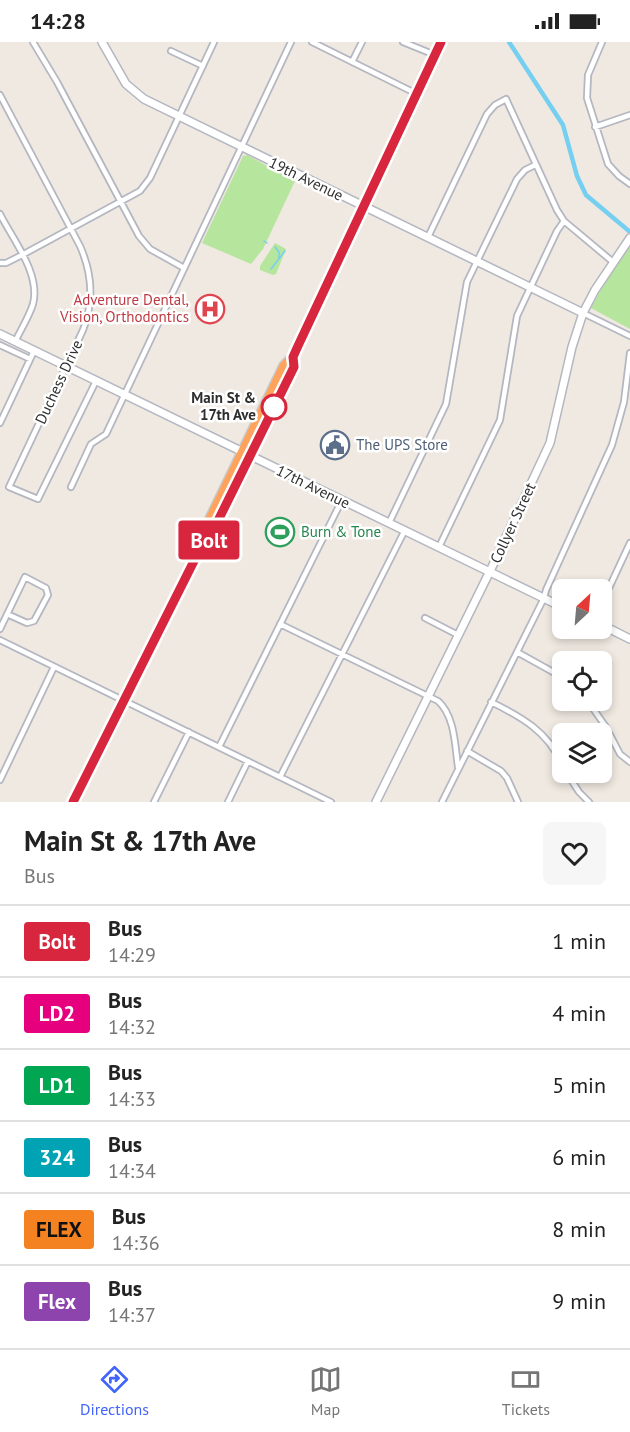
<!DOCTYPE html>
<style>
:root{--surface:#fff;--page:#f6f6f6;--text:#222;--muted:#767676;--line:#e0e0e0;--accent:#4264fb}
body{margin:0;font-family:"PT Sans",sans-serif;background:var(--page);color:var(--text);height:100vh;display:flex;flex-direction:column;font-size:22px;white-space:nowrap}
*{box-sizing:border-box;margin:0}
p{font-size:20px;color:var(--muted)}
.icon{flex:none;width:33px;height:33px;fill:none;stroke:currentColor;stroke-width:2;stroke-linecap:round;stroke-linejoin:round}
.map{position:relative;height:760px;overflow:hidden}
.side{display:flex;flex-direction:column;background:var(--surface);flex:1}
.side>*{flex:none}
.badge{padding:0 12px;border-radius:4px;font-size:21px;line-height:39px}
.needle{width:39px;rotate:26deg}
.buttons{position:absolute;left:552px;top:537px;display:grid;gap:12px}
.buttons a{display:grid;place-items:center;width:60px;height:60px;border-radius:9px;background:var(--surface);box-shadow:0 3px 9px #0003;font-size:30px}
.map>.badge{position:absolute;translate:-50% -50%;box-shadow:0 0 0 3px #fff}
.round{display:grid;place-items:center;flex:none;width:63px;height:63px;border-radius:9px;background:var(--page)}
.head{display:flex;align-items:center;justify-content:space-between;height:102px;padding:0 24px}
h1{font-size:28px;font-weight:800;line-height:45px}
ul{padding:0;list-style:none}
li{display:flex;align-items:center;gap:18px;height:72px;padding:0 24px;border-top:2px solid var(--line)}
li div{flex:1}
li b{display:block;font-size:22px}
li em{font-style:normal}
li .badge{min-width:66px;font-weight:700;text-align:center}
.status{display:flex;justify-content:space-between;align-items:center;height:42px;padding:0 30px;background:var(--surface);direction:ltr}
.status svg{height:16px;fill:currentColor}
.tab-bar{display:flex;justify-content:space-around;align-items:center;height:84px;border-top:2px solid var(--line);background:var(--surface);font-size:16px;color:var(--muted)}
.tab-bar a{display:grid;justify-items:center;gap:3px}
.tab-bar .active{color:var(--accent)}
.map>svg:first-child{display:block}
.green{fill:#b6e59e}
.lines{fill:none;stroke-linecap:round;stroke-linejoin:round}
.stream{stroke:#75cff0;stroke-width:1.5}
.canal{stroke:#75cff0;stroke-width:4.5}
.street-casing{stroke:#b4b7c1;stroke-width:8}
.secondary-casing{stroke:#b4b7c1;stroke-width:10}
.highway-casing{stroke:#c9c9c9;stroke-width:12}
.street{stroke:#fff;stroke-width:4.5}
.secondary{stroke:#fff;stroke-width:7}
.highway{stroke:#ffa35c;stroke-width:9}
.line-casing{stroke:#fff;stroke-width:14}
.line{stroke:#d7263d;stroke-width:9}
.stop-dot{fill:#fff;stroke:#d7263d;stroke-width:3}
.labels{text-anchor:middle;stroke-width:5;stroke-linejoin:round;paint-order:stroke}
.street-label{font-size:15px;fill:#2e2e2e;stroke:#fff}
.health-label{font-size:15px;fill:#be3a42;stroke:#fff;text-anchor:end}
.stop-label{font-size:15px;font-weight:bold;fill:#2e2e2e;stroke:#fff;text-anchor:end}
.service-label{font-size:15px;fill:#4e5e75;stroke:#fff;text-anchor:start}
.leisure-label{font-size:15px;fill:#27864d;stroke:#fff;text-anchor:start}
</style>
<div class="status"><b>14:28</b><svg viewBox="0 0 49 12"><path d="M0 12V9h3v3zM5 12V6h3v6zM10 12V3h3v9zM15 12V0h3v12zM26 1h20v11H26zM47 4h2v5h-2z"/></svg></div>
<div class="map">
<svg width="630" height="760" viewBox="0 0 630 760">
<rect width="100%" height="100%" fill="#efe9e1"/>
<!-- green -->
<path class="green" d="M247 113 295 139 263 207 251 222 202 201 243 114Z
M275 201 286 207 276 232 273 233 260 228V224Z
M630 204V287L591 266 603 244Z"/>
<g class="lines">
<!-- stream -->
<path class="stream" d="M264 199 267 201
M275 205 279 210V217
M271 227 285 209"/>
<!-- canal -->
<path class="canal" d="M509 0 563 83 577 134 586 153 629 189"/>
<!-- street casing -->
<g class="street-casing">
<path id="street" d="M33 0 57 40 139 194 150 207 184 226
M312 0 417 52
M403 0 435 13
M602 0 588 33 587 56 608 122 619 134 630 142
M171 9 203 24
M352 20 362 0
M0 53 80 204C92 231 94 260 83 288L9 445 38 457 96 339
M595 85 630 73
M0 172C13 198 41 232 33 262 29 275 21 287 15 300
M428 195 487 72 495 63 506 57 557 168 564 179 613 220
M0 221H6L22 213 140 149 150 136 214 0
M583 271 630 294
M0 303 30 317
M0 381 34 309
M71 445 91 402 106 392 291 0
M389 481 446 362 467 240 517 137 525 128 535 123
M439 505 500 378 517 274 557 189 564 179
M602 561 630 501
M425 576 458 593
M280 582 438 659C455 674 455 704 458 725
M0 587 25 535 46 546 48 553 34 579 27 581 7 572
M0 598 331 760
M517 610 562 635
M587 658 606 685 620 712 630 720
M491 660C522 675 548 690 562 722
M219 705 342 458
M467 709 501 729 507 736 518 760
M566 730 579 750 589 760
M280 735 405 488
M0 738 54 625
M154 760 189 690
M228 760 248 719
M442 760 544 556 546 548 612 403 624 360 630 311"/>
</g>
<!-- secondary casing -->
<g class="secondary-casing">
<path id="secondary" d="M102 0 126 42 144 57 583 271
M0 292 562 565
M602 583 630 597
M376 760 492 525 550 401 572 305 583 271 595 248 630 196"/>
</g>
<!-- highway casing -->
<g class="highway-casing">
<path id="highway" d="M198 511 196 506 284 324 293 315
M73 760 198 511 203 509 294 325 293 315 297 306 441 0"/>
</g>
<!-- street -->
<use href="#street" class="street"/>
<!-- secondary -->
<use href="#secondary" class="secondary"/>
<!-- highway -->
<use href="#highway" class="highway"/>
</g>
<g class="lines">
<!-- line casing -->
<g class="line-casing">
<path id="line" d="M73 760 198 511 203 509 294 325 293 315 297 306 441 0"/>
</g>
<!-- line -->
<use href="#line" class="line"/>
</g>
<!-- icons -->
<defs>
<g id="hospital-ring" transform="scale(1.5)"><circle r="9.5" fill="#fff" stroke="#e0444e" stroke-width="1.5"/><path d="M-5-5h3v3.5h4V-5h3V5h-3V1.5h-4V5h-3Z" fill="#e0444e"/></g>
<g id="civic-ring" transform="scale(1.5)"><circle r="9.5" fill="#fff" stroke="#5c6f8a" stroke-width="1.5"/><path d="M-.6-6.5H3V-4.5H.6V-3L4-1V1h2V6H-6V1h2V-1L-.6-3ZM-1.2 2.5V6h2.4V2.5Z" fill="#5c6f8a"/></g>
<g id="stadium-ring" transform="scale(1.5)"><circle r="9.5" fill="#fff" stroke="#2e9e5b" stroke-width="1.5"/><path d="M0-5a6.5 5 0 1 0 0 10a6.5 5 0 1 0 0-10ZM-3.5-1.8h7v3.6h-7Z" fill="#2e9e5b"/></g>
</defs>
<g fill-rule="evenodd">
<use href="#hospital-ring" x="210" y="267"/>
<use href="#civic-ring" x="335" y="403"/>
<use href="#stadium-ring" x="280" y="490"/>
</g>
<!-- markers -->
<circle class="stop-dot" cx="274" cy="365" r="12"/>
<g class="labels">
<!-- street labels -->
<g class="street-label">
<text transform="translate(306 137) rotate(26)" y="5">19th Avenue</text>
<text transform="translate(59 340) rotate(-65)" y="5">Duchess Drive</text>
<text transform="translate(313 445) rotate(26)" y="5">17th Avenue</text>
<text transform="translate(513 481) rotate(-65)" y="5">Collyer Street</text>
</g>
<!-- health labels -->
<g class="health-label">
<text x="189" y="263">Adventure Dental,<tspan x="189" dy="17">Vision, Orthodontics</tspan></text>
</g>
<!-- stop labels -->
<g class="stop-label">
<text x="256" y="361">Main St &amp;<tspan x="256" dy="17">17th Ave</tspan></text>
</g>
<!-- service labels -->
<g class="service-label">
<text x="356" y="408">The UPS Store</text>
</g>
<!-- leisure labels -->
<g class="leisure-label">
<text x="301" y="495">Burn &amp; Tone</text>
</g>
</g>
</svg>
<div class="buttons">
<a><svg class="needle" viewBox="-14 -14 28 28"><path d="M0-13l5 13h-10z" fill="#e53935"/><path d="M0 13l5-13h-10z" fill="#767676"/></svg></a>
<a><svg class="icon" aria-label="locate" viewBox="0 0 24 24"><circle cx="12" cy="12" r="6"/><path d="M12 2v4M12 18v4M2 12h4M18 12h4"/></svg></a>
<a><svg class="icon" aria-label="layers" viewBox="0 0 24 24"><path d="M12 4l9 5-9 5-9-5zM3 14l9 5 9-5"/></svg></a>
</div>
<b class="badge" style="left:209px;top:498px;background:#d7263d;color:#fff">Bolt</b>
</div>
<section class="side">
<div class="head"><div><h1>Main St &amp; 17th Ave</h1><p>Bus</p></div><a class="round"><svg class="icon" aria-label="heart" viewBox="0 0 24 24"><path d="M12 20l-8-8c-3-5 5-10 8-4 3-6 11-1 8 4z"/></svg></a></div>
<ul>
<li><span class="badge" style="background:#d7263d;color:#fff">Bolt</span><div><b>Bus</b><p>14:29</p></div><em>1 min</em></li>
<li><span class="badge" style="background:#e6007e;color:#fff">LD2</span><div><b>Bus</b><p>14:32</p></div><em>4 min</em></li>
<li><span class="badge" style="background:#00a651;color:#fff">LD1</span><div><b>Bus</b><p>14:33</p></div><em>5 min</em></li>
<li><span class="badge" style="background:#00a3b4;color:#fff">324</span><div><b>Bus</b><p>14:34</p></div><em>6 min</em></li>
<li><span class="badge" style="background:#f58220;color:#111">FLEX</span><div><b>Bus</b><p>14:36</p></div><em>8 min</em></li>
<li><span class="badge" style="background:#8e44ad;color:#fff">Flex</span><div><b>Bus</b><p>14:37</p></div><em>9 min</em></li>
</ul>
</section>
<nav class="tab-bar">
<a class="active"><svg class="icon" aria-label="directions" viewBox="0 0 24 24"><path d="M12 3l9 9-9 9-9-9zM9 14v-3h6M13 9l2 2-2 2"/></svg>Directions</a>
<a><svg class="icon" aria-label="map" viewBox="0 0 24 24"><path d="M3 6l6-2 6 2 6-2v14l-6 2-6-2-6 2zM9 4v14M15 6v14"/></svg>Map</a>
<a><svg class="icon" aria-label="tickets" viewBox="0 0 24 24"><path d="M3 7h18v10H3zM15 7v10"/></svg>Tickets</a>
</nav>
